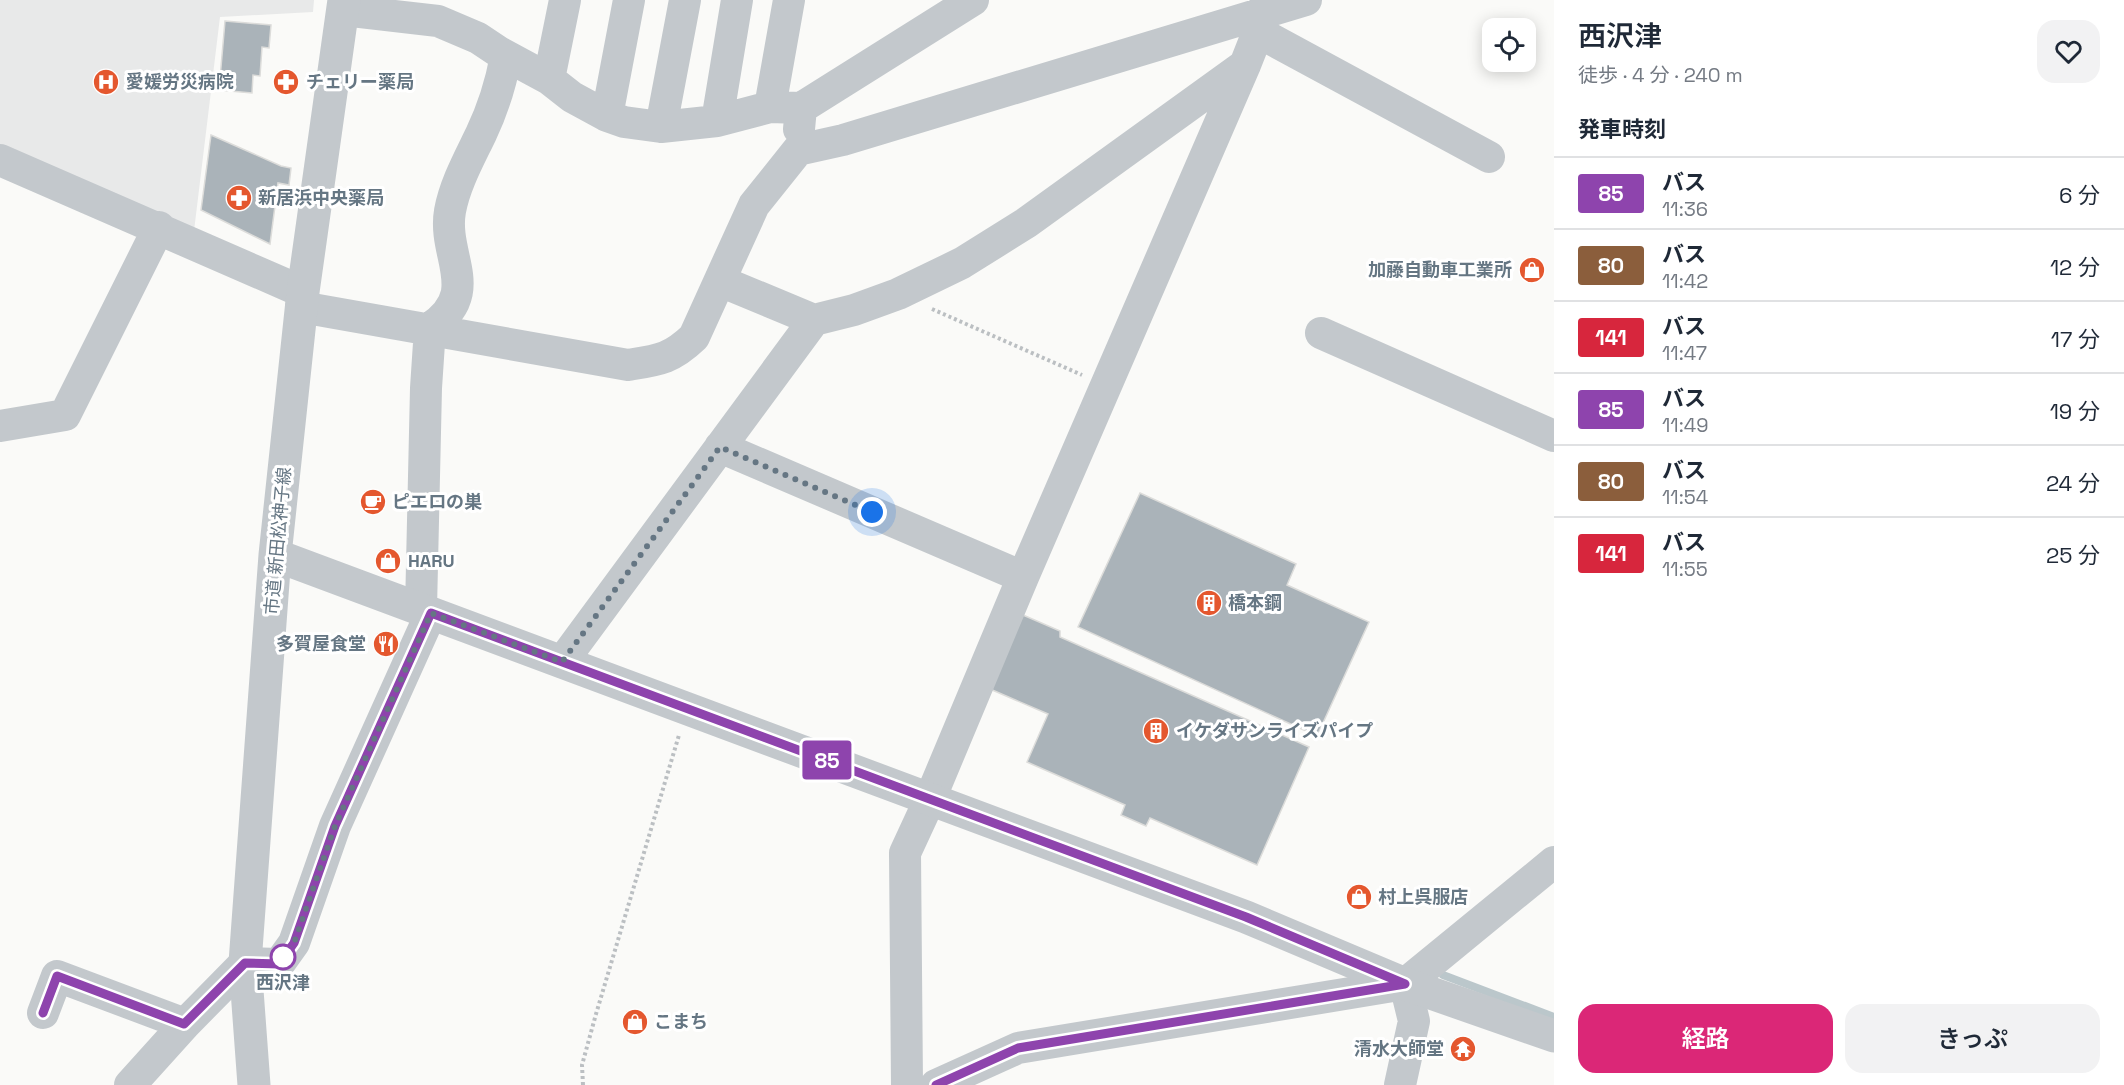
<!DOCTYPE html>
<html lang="ja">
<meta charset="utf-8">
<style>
:root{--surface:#fff;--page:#f2f2f3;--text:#1f2937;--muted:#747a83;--line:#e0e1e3;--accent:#db2777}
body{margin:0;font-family:"Space Grotesk","Noto Sans JP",sans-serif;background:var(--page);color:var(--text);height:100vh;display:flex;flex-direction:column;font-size:22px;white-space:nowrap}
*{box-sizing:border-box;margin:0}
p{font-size:20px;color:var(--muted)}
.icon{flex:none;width:33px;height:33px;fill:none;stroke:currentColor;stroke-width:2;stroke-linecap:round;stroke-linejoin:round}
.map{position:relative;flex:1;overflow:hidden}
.drawer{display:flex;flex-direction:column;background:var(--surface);width:570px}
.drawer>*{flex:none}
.badge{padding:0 12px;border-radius:4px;font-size:21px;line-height:39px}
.tools{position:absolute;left:1482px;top:18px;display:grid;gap:12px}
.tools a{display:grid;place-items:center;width:54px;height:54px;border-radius:12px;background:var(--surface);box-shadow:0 3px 15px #0003;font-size:30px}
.you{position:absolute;width:30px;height:30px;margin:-15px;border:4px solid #fff;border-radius:50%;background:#1a73e8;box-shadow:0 0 0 9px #1a73e833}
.map>.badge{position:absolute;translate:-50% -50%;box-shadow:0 0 0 3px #fff}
h2{padding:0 24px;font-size:22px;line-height:54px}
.round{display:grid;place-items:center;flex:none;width:63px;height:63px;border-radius:18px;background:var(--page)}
.headline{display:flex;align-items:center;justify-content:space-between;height:102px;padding:0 24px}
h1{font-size:28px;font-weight:600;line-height:45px}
.primary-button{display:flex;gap:12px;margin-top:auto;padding:12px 24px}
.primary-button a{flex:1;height:69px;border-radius:18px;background:var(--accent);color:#fff;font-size:24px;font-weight:600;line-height:69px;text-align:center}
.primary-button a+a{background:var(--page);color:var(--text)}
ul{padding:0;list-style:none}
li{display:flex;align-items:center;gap:18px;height:72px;padding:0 24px;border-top:2px solid var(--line)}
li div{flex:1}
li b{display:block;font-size:22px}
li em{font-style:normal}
li .badge{min-width:66px;font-weight:700;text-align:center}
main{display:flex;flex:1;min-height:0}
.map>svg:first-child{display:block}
.built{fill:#e8e9e9}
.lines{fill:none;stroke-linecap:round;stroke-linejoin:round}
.stream{stroke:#bbc7cb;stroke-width:8}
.building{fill:#aab3b9;stroke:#dcdcda;stroke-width:1.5}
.path{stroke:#bbbfc2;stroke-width:4;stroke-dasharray:3 3;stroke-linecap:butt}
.minor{stroke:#c3c8cc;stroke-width:32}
.tertiary{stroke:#c3c8cc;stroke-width:33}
.line-casing{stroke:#fff;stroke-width:14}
.line{stroke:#8e44ad;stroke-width:9}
.walk{stroke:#657683;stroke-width:6;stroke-dasharray:0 10.8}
.stop-dot{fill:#fff;stroke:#8e44ad;stroke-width:3}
.labels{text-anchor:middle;stroke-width:6;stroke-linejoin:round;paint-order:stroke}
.poi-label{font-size:18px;font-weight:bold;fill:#657683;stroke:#fff;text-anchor:start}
.street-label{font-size:18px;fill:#657683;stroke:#fff}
.stop-label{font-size:18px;font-weight:bold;fill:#657683;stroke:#fff}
</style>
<main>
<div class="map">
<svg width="1554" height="1085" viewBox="0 0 1554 1085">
<rect width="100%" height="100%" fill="#fafaf8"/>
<!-- built -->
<path class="built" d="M0 0H314L313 12 220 17 194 231 0 147Z"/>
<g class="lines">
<!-- stream -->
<path class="stream" d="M1443 975 1554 1017"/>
</g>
<!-- building -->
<path class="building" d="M225 21 271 25 269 48 262 47 260 76 253 75 252 93 219 90Z
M211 135 281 166 291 168 289 185 278 183 270 244 201 210Z
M1140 493 1296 564 1287 585 1369 622 1317 736 1078 627Z
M1023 615 1060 631V637L1309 747 1257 865 1150 818 1146 826 1121 815 1125 805 1027 762 1048 714 990 689Z"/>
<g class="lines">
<!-- path -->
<path class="path" d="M932 309 1082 375
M583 1085 582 1065 596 1014 679 735"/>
<!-- minor -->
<path class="minor" d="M343 10 438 21 478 38 499 52 549 79 572 97 607 116 624 122 661 127 717 121 770 107 801 108
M1258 32 1489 157
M549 79 565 0
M770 107 789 0
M607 116 629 0
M717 121 737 0
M661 127 685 0
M799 129 801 108 973 0
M0 160 303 292
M720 281 814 320 854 310 898 294 962 263 1026 223 1245 65
M301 307 628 365C659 360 671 359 694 337L754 205 798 150 843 140 1306 0
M1321 333 1554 436
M0 426 65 415 159 227
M720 447 1023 577
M421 609 426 388 430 328C483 292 442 257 450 211 455 184 469 159 481 134 493 109 501 83 506 56
M562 662 814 320
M43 1013 57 976 185 1024
M130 1085 185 1024 245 963 279 964 294 943 335 826 431 613
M907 1085 905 853 930 799 1023 577 1245 65 1258 32V14
M936 1085 1018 1048 1405 984 1554 862
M1400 1085 1414 1021 1405 984"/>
<!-- tertiary -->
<path class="tertiary" d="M275 555 1246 917 1405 984 1554 1036
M254 1085 245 963 275 555 303 292 344 0"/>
</g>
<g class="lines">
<!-- line casing -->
<g class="line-casing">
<path id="line" d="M43 1013 57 976 184 1024 245 963 279 964 294 943 335 826 431 613 1246 917 1405 984 1018 1048 936 1085"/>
</g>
<!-- line -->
<use href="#line" class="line"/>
<!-- walk -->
<path class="walk" d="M283 957 294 943 335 826 431 613 562 662 720 447 872 512"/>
</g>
<!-- icons -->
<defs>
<g id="hospital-disc" transform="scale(1.35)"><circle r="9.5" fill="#e4572e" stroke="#fff"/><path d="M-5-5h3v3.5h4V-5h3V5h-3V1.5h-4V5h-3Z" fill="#fff"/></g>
<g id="pharmacy-disc" transform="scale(1.35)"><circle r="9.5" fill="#e4572e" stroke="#fff"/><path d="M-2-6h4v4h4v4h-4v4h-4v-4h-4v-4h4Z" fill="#fff"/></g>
<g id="shop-disc" transform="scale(1.35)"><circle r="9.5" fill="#e4572e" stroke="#fff"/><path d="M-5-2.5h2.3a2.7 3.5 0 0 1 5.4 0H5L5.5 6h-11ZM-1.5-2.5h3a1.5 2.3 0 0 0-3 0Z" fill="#fff"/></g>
<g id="cafe-disc" transform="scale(1.35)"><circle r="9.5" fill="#e4572e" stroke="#fff"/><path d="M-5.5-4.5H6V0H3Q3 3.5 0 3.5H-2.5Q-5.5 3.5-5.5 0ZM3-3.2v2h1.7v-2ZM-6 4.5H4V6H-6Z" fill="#fff"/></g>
<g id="building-disc" transform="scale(1.35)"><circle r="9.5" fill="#e4572e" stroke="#fff"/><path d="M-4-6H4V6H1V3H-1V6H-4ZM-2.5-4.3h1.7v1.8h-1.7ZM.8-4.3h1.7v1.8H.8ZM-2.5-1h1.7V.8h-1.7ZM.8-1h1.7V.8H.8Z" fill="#fff"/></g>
<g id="restaurant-disc" transform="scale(1.35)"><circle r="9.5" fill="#e4572e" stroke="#fff"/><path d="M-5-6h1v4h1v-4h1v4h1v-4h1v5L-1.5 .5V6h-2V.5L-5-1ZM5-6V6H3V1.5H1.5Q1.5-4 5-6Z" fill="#fff"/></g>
<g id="temple-disc" transform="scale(1.35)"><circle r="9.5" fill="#e4572e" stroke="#fff"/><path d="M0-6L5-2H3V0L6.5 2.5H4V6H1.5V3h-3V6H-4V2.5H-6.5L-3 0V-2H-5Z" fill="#fff"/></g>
</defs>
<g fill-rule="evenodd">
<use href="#hospital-disc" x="106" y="82"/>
<use href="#pharmacy-disc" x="286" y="82"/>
<use href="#pharmacy-disc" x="239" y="198"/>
<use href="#shop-disc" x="1532" y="270"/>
<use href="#cafe-disc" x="373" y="502"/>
<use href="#shop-disc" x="388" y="561"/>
<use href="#building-disc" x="1209" y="603"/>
<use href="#restaurant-disc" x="386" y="644"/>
<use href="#building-disc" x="1156" y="731"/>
<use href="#shop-disc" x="1359" y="897"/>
<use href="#shop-disc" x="635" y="1022"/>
<use href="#temple-disc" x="1463" y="1049"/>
</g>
<!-- markers -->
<circle class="stop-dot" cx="283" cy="957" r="12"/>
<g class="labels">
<!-- poi labels -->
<g class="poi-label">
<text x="126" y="88">愛媛労災病院</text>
<text x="306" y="88">チェリー薬局</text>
<text x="258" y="204">新居浜中央薬局</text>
<text x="1512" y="276" text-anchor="end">加藤自動車工業所</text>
<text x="392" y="508">ピエロの巣</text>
<text x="408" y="567">HARU</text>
<text x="1228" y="609">橋本鋼</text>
<text x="366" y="650" text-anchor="end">多賀屋食堂</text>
<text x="1176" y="737">イケダサンライズパイプ</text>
<text x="1378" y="903">村上呉服店</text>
<text x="654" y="1028">こまち</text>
<text x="1444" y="1055" text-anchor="end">清水大師堂</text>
</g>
<!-- street labels -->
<g class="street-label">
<text transform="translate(278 541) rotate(-85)" y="6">市道 新田松神子線</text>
</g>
<!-- stop labels -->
<g class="stop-label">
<text x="283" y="989">西沢津</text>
</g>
</g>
</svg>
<div class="tools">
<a><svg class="icon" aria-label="locate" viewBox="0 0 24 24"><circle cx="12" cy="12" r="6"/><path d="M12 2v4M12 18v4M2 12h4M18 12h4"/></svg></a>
</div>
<div class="you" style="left:872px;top:512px"></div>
<b class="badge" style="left:827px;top:760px;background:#8e44ad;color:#fff">85</b>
</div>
<section class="drawer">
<div class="headline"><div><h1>西沢津</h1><p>徒歩 · 4 分 · 240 m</p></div><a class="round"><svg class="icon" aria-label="heart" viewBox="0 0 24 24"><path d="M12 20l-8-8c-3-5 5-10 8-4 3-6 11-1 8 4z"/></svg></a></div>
<h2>発車時刻</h2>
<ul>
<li><span class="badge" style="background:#8e44ad;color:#fff">85</span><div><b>バス</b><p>11:36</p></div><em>6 分</em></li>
<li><span class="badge" style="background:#8b5e3c;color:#fff">80</span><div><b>バス</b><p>11:42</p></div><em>12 分</em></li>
<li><span class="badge" style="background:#d7263d;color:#fff">141</span><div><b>バス</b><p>11:47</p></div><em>17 分</em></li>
<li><span class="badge" style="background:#8e44ad;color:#fff">85</span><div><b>バス</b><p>11:49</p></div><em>19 分</em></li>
<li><span class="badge" style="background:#8b5e3c;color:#fff">80</span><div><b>バス</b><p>11:54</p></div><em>24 分</em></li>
<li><span class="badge" style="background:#d7263d;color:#fff">141</span><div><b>バス</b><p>11:55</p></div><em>25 分</em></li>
</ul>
<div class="primary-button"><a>経路</a><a>きっぷ</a></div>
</section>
</main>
